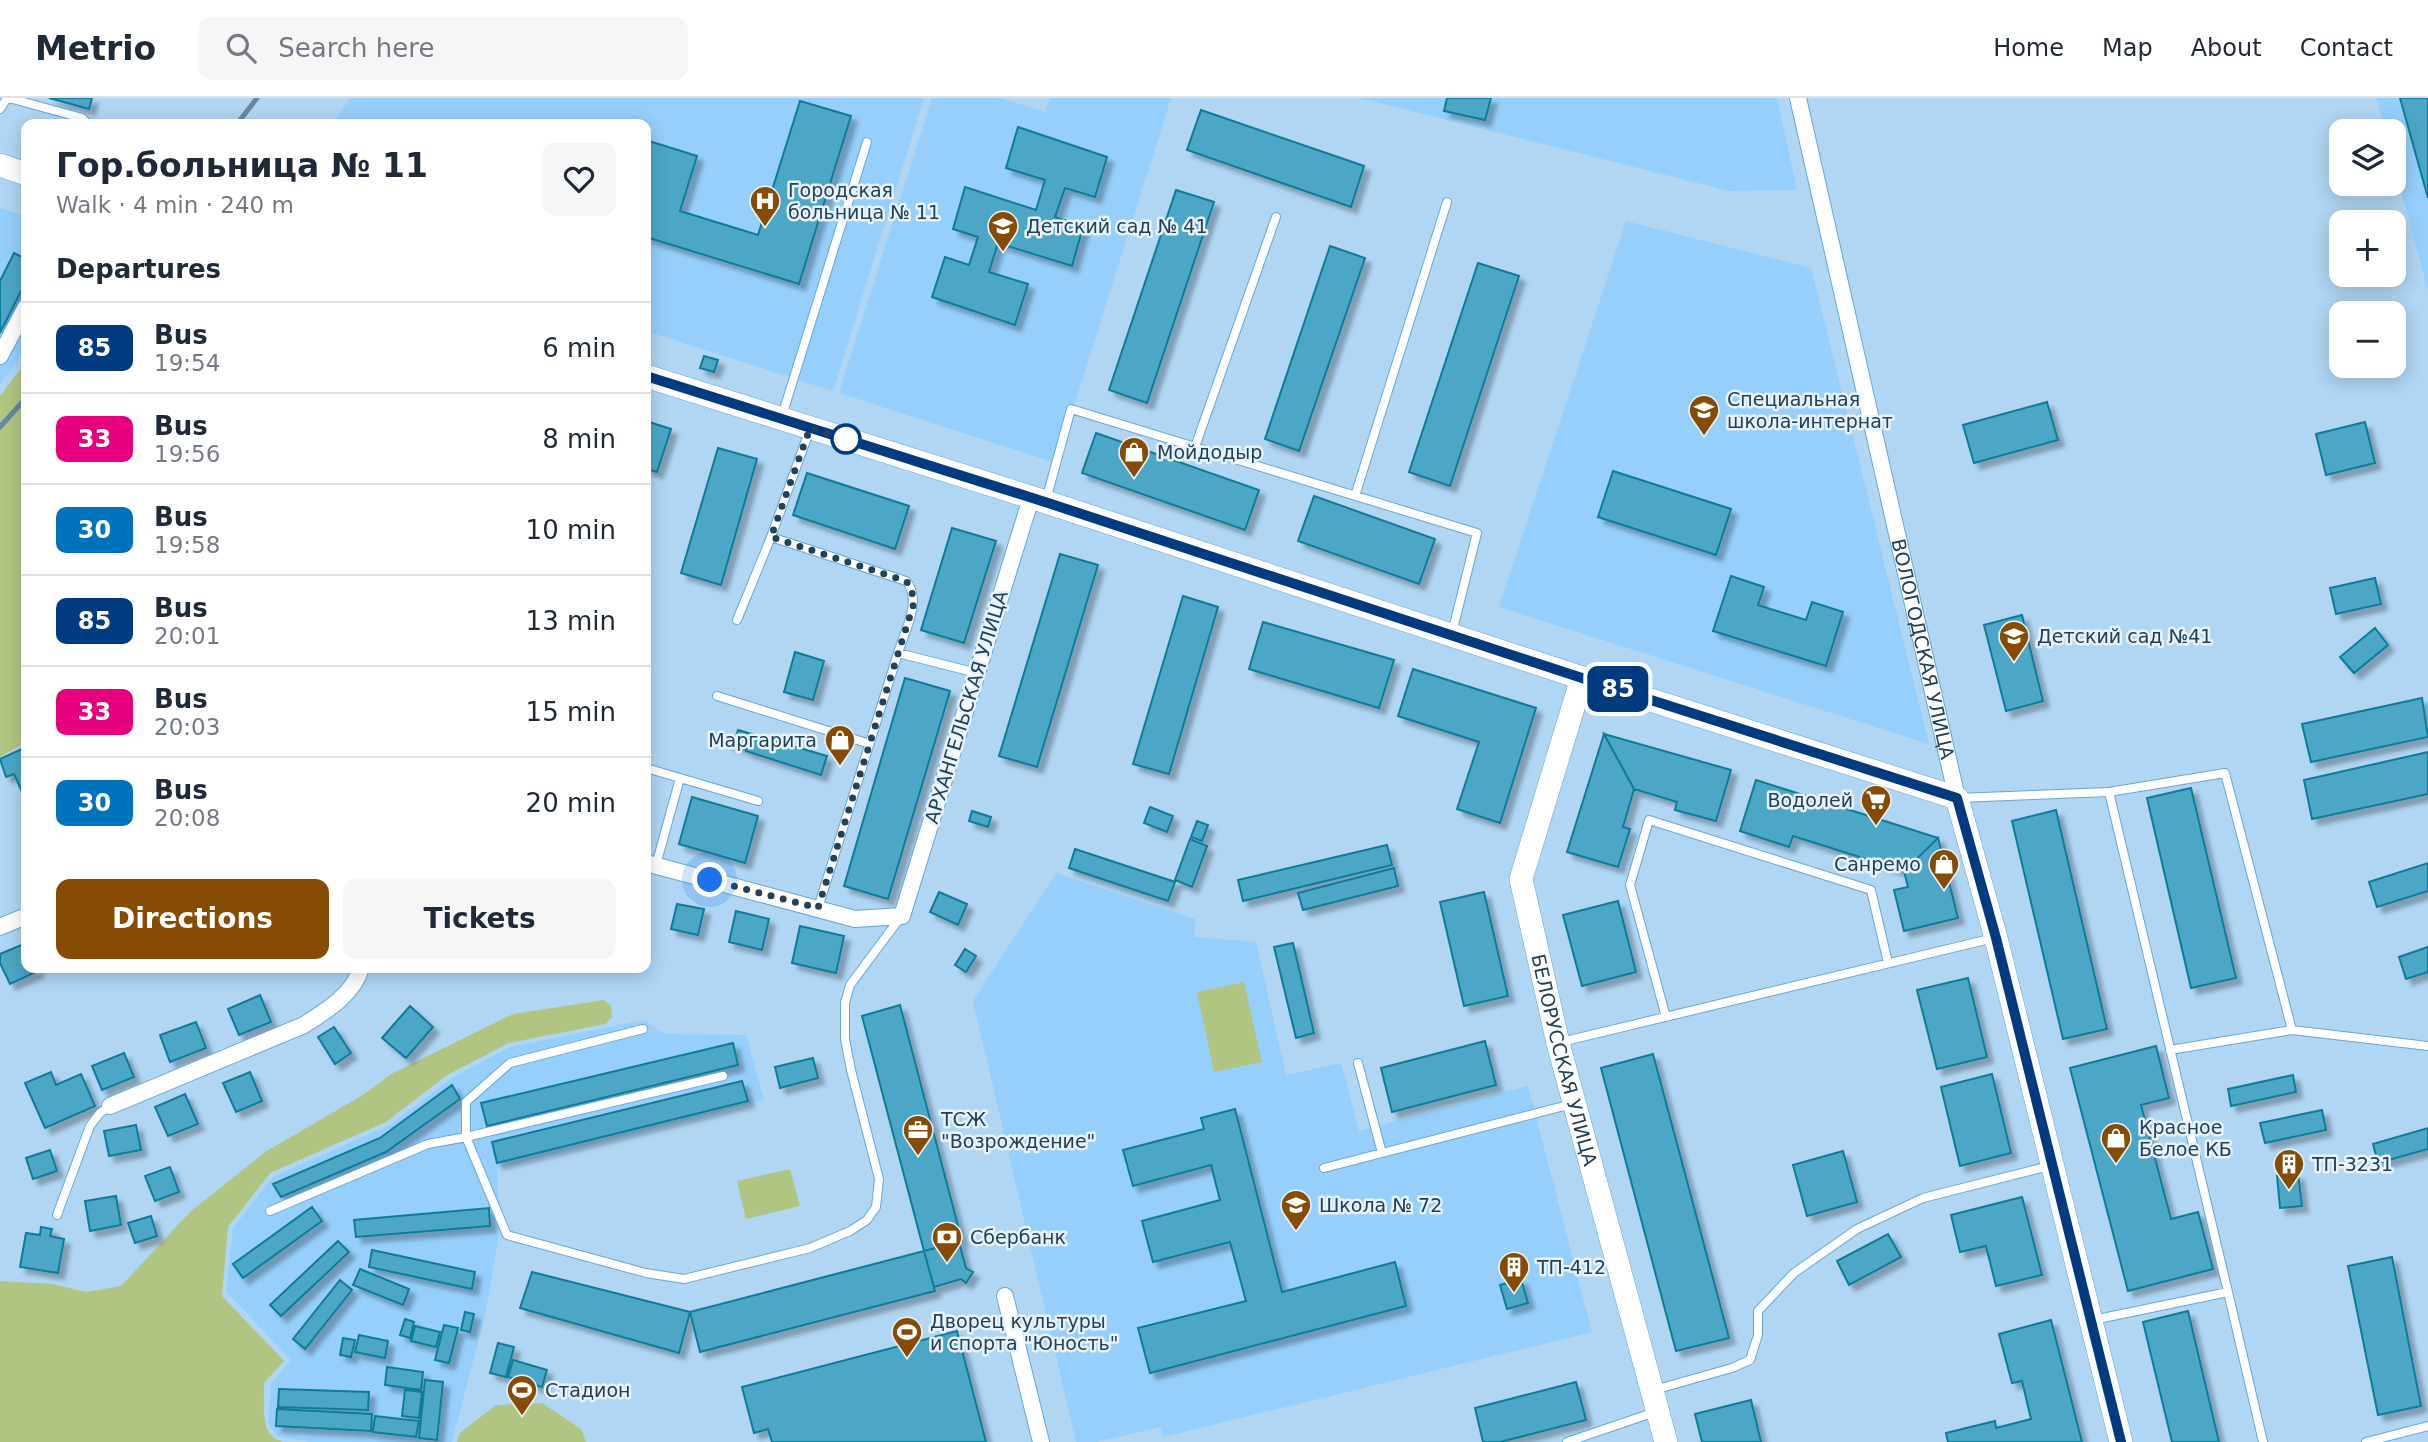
<!DOCTYPE html>
<meta charset="utf-8">
<style>
:root{--surface:#fff;--page:#f6f6f7;--text:#1f2937;--muted:#747a83;--line:#e0e1e3;--accent:#864c03}
body{margin:0;font-family:"DejaVu Sans",sans-serif;background:var(--page);color:var(--text);height:100vh;display:flex;flex-direction:column;font-size:26px;white-space:nowrap}
*{box-sizing:border-box;margin:0}
p{font-size:23px;color:var(--muted)}
.icon{flex:none;width:38px;height:38px;fill:none;stroke:currentColor;stroke-width:2;stroke-linecap:round;stroke-linejoin:round}
.map{position:relative;flex:1;overflow:hidden}
.sheet{position:absolute;left:21px;top:21px;width:630px;height:854px;display:flex;flex-direction:column;background:var(--surface);border-radius:14px;box-shadow:0 4px 18px #0003}
.sheet>*{flex:none}
.badge{padding:0 14px;border-radius:10px;font-size:24px;line-height:46px}
.tools{position:absolute;left:2329px;top:21px;display:grid;gap:14px}
.tools a{display:grid;place-items:center;width:77px;height:77px;border-radius:14px;background:var(--surface);box-shadow:0 4px 18px #0003;font-size:35px}
.you{position:absolute;width:35px;height:35px;margin:-18px;border:5px solid #fff;border-radius:50%;background:#1a73e8;box-shadow:0 0 0 10px #1a73e833}
.map>.badge{position:absolute;translate:-50% -50%;box-shadow:0 0 0 4px #fff}
h2{padding:0 35px;font-size:26px;line-height:63px}
.round{display:grid;place-items:center;flex:none;width:74px;height:74px;border-radius:14px;background:var(--page)}
.overview{display:flex;align-items:center;justify-content:space-between;height:119px;padding:0 35px}
h1{font-size:33px;font-weight:700;line-height:52px}
.action{display:flex;gap:14px;margin-top:auto;padding:14px 35px}
.action a{flex:1;height:80px;border-radius:14px;background:var(--accent);color:#fff;font-size:28px;font-weight:700;line-height:80px;text-align:center}
.action a+a{background:var(--page);color:var(--text)}
ul{padding:0;list-style:none}
li{display:flex;align-items:center;gap:21px;height:91px;padding:0 35px;border-top:2px solid var(--line)}
li div{flex:1}
li b{display:block;font-size:26px}
li em{font-style:normal}
li .badge{min-width:77px;font-weight:700;text-align:center}
header{display:flex;align-items:center;gap:42px;box-sizing:border-box;height:98px;padding:0 35px;background:var(--surface);border-bottom:2px solid var(--line)}
header strong{font-size:33px}
nav{display:flex;gap:38px;margin-inline-start:auto;font-size:24px}
.search{width:490px;height:63px;background:var(--page);display:flex;align-items:center;gap:18px;box-sizing:border-box;padding:0 24px;border-radius:14px;color:var(--muted);font-size:26px}
.map>svg:first-child{display:block}
.built{fill:#96cffb}
.green{fill:#b1c582}
.building{fill:#4ba7c5;stroke:#107b98;stroke-width:2;filter:url(#shadow)}
.lines{fill:none;stroke-linecap:round;stroke-linejoin:round}
.lane-casing{stroke:#67a7d7;stroke-width:10}
.street-casing{stroke:#67a7d7;stroke-width:18}
.secondary-casing{stroke:#67a7d7;stroke-width:24}
.lane{stroke:#fff;stroke-width:8}
.street{stroke:#fff;stroke-width:16}
.secondary{stroke:#fff;stroke-width:23}
.rail{stroke:#6888a1;stroke-width:5}
.line-casing{stroke:#fff;stroke-width:16}
.line{stroke:#003b80;stroke-width:10}
.walk{stroke:#254054;stroke-width:7;stroke-dasharray:0 12.6}
.stop-dot{fill:#fff;stroke:#003b80;stroke-width:3.5}
.labels{text-anchor:middle;stroke-width:5;stroke-linejoin:round;paint-order:stroke}
.poi-label{font-size:19px;fill:#254054;stroke:#e6f3fd;text-anchor:start}
.street-label{font-size:19px;fill:#254054;stroke:#e6f3fd}
</style>
<header>
<strong>Metrio</strong>
<div class="search"><svg class="icon" aria-label="search" viewBox="0 0 24 24"><circle cx="10" cy="10" r="6"/><path d="M15 15l6 6"/></svg>Search here</div>
<nav><a>Home</a><a>Map</a><a>About</a><a>Contact</a></nav>
</header>
<div class="map">
<svg width="2428" height="1344" viewBox="0 0 2428 1344">
<defs>
<filter id="shadow"><feDropShadow dx="6" dy="6" stdDeviation="2" flood-color="#0004"/></filter>
</defs>
<rect width="100%" height="100%" fill="#b0d6f4"/>
<!-- built -->
<path class="built" d="M350 0H924L833 293 646 233V26H333Z
M932 0H1001L1045 14 1050 0H1171L1056 365 839 295Z
M1359 0H1777L1797 92 1730 93Z
M2376 0H2428V192L2394 67V33H2385Z
M0 110 26 118V252L0 286Z
M1626 123 1811 170 1929 646 1499 509Z
M1056 775 1195 821 1194 839 1256 844 1286 977 1341 965 1359 1033 1528 988 1592 1234 1163 1339 1160 1329 1096 1344H1076L973 903Z
M644 922 665 936 746 937 764 1002 497 1070 499 1136 486 1213 452 1344H309L277 1338 268 1326 271 1286 291 1262 226 1193 233 1130 273 1079 390 1027 452 980 510 949Z"/>
<!-- green -->
<path class="green" d="M26 264V644L0 659V298Z
M1244 884 1262 964 1214 974 1197 894Z
M604 902 611 908 612 919 605 926 509 945 447 977 386 1024 270 1075 228 1129 222 1198 284 1263 264 1285C265 1305 258 1338 283 1344H0V1183L53 1186 86 1194 121 1188 190 1114 265 1054 363 997 393 975 513 916Z
M790 1071 800 1108 746 1121 737 1083Z
M542 1305 581 1331 586 1344H457L460 1335 496 1307Z"/>
<!-- building -->
<path class="building" d="M49 0H92L89 11Z
M1447 0H1491L1485 22 1444 13Z
M2400 0H2428V100Z
M800 3 851 18 799 186 646 139V53L649 43 697 58 680 113 758 137Z
M1201 12 1364 68 1351 109 1187 52Z
M1018 29 1107 59 1095 99 1065 90 1055 119 1083 129 1072 168 998 145 989 174 1028 186 1015 227 932 199 945 159 969 167 978 139 953 131 965 89 1036 112 1045 82 1006 70Z
M1176 92 1214 104 1147 305 1109 292Z
M1330 148 1365 160 1299 353 1265 341Z
M14 155 26 161V183L0 235V183Z
M1478 165 1519 178 1450 388 1409 374Z
M704 258 718 262 714 274 700 270Z
M2047 304 2058 342 1974 365 1963 327Z
M646 323 671 331 657 374 646 371Z
M2365 324 2375 365 2326 377 2316 336Z
M1096 335 1259 392 1245 432 1082 375Z
M718 350 757 361 721 487 681 475Z
M1613 373 1731 411 1716 457 1598 419Z
M807 375 909 408 895 451 793 417Z
M1314 398 1435 441 1419 486 1298 443Z
M952 430 996 443 964 545 921 532Z
M1060 456 1098 467 1037 669 999 658Z
M1731 478 1764 489 1758 507 1806 522 1812 504 1843 514 1826 568 1713 533Z
M2375 480 2381 506 2336 516 2330 490Z
M1183 498 1218 509 1169 676 1133 666Z
M2022 517 2043 603 2006 613 1984 527Z
M1263 524 1394 562 1379 610 1249 571Z
M2375 530 2388 547 2354 575 2340 559Z
M795 554 824 563 813 602 784 594Z
M1413 571 1536 610 1500 725 1457 711 1479 644 1398 618Z
M905 580 950 593 888 801 844 788Z
M2422 600 2428 639 2311 664 2302 626Z
M738 632 827 658 821 677 746 653V651L727 645 730 637 736 639Z
M1604 636 1634 691 1623 729 1630 731 1618 769 1567 754Z
M1604 636 1731 672 1716 723 1675 712 1677 704 1634 691Z
M26 649V694L23 696 14 676 6 679 0 661Z
M2428 654V696L2312 721 2304 682Z
M1756 682 1938 740 1904 773 1793 738 1789 749 1740 733Z
M2191 690 2236 880 2191 890 2147 700Z
M692 699 758 718 745 765 679 746Z
M1150 709 1173 718 1167 734 1144 725Z
M2056 712 2107 931 2063 941 2012 723Z
M972 713 991 719 988 729 969 723Z
M1197 723 1208 727 1202 743 1191 739Z
M1938 740 1958 820 1904 833 1894 792 1908 789 1904 773Z
M1190 741 1207 748 1192 789 1175 782Z
M1387 747 1392 767 1243 803 1238 782Z
M1075 751 1175 784 1168 803 1069 770Z
M2428 765V793L2377 809 2369 784Z
M1394 770 1398 788 1303 812 1298 795Z
M939 794 967 806 958 827 930 814Z
M1484 794 1508 898 1464 908 1440 804Z
M1618 803 1636 874 1582 888 1563 817Z
M677 806 704 811 698 837 671 831Z
M736 813 769 821 762 852 729 844Z
M800 828 844 838 836 875 792 865Z
M26 845V870H37L38 873 10 886 0 865V856Z
M1293 845 1314 935 1296 940 1274 849Z
M2428 849V874L2406 881 2399 859Z
M965 851 976 858 966 874 955 867Z
M1968 880 1987 959 1937 971 1917 892Z
M260 897 271 924 239 937 228 911Z
M900 907 962 1143 924 1153 862 918Z
M410 908 433 929 406 960 382 940Z
M196 924 206 950 170 964 160 937Z
M334 929 351 955 335 966 318 939Z
M1485 943 1496 987 1392 1014 1381 970Z
M733 945 738 967 487 1028 481 1005Z
M2156 948 2169 1000 2141 1007 2171 1121 2198 1114 2213 1171 2128 1193 2070 970Z
M124 955 134 979 102 992 92 968Z
M1653 956 1729 1240 1676 1253 1601 970Z
M813 960 818 980 780 990 775 969Z
M51 974 56 987 81 976 95 1008 45 1030 25 985Z
M250 974 262 1003 236 1014 223 985Z
M1992 976 2011 1055 1960 1068 1941 989Z
M2293 977 2296 994 2231 1008 2228 991Z
M742 983 748 1003 497 1065 492 1044Z
M452 987 460 1001 386 1054 281 1099 273 1086 380 1040Z
M185 996 198 1026 168 1038 155 1009Z
M1235 1011 1282 1194 1395 1164 1406 1208 1150 1275 1138 1230 1246 1203 1230 1144 1153 1164 1142 1123 1220 1102 1211 1067 1133 1088 1123 1052 1204 1031 1201 1020Z
M2322 1012 2326 1032 2265 1045 2260 1025Z
M136 1027 141 1052 109 1058 104 1033Z
M2428 1030V1051L2378 1065 2373 1046Z
M50 1052 57 1073 33 1081 26 1060Z
M1843 1053 1857 1104 1807 1118 1793 1067Z
M170 1069 179 1094 155 1103 145 1078Z
M2298 1076 2302 1108 2280 1110 2277 1078Z
M116 1098 121 1127 90 1133 85 1103Z
M2022 1099 2042 1177 1996 1188 1986 1148 1960 1154 1951 1117Z
M312 1109 322 1123 243 1180 233 1166Z
M489 1110 490 1128 356 1139 354 1122Z
M151 1118 157 1138 135 1145 128 1125Z
M41 1129 52 1131 50 1138 64 1141 58 1175 20 1169 26 1135 40 1137Z
M1888 1136 1901 1159 1849 1187 1837 1163Z
M338 1143 349 1154 281 1218 270 1207Z
M959 1144 966 1170 973 1174 966 1185 961 1181 934 1189 924 1153Z
M372 1152 475 1174 472 1191 369 1169Z
M924 1153 935 1193 700 1254 690 1214Z
M2392 1159 2421 1308 2378 1317 2348 1168Z
M360 1171 409 1191 403 1207 353 1187Z
M532 1174 690 1214 679 1255 520 1210Z
M1521 1181 1528 1205 1507 1211 1500 1187Z
M340 1182 352 1192 305 1251 293 1241Z
M2188 1213 2219 1344H2172L2143 1224Z
M465 1214 474 1216 470 1234 461 1232Z
M405 1221 414 1224 410 1240 400 1237Z
M2051 1222 2082 1344H1948L1946 1335 1995 1323 1996 1330 2031 1321 2022 1283 2012 1285 1999 1236Z
M444 1227 458 1230 449 1265 435 1262Z
M415 1228 440 1234 436 1249 411 1243Z
M957 1233 986 1344H772L768 1331 754 1335 742 1289Z
M359 1237 388 1243 385 1260 355 1254Z
M343 1240 355 1242 351 1259 340 1257Z
M498 1245 514 1249 506 1279 490 1275Z
M513 1262 547 1272 542 1289 508 1279Z
M387 1269 423 1274 421 1292 385 1287Z
M425 1282 443 1284 437 1342 419 1340Z
M1576 1284 1586 1322 1500 1344H1483L1475 1310Z
M279 1291 369 1294 368 1312 278 1309Z
M405 1292 422 1294 419 1320 402 1318Z
M1751 1302 1761 1344H1702L1695 1316Z
M277 1311 372 1316 371 1333 276 1328Z
M375 1318 419 1323 416 1339 373 1334Z"/>
<g class="lines">
<!-- lane casing -->
<g class="lane-casing">
<path id="lane" d="M9 0 82 20 88 26
M0 11 7 0
M782 318 867 44
M810 331 771 439 906 483C923 501 904 535 898 555
M1195 349 1276 119
M1355 398 1447 104
M1046 402 1071 311 1477 435 1452 535
M737 522 771 439
M717 598 870 646
M646 670 758 703
M2109 694 2225 675 2292 932 2170 952
M1958 700 2109 694 2228 1194
M656 767 680 680
M818 810 898 555 977 575
M1666 919 1630 787 1649 722 1871 792 1888 865
M643 931 510 965 466 1004V1039L507 1137 646 1175 684 1181 810 1150 850 1133 867 1122 876 1109 879 1081 851 972 845 941V905L850 887 900 820
M2292 932 2428 948
M1561 944 1994 840
M1358 965 1382 1055
M1324 1070 1572 1006
M270 1113 428 1046 466 1039 723 978
M57 1117 90 1028 100 1015 110 1008
M2093 1222 2228 1194 2263 1344
M1654 1292 1732 1270 1750 1262 1758 1237V1213L1794 1175 1857 1131 1923 1100 2049 1068
M1567 1344 1655 1314
M2366 1344 2428 1328"/>
</g>
<!-- street casing -->
<g class="street-casing">
<g id="street">
<path id="s1" d="M1798 0 1957 700"/>
<path d="M0 258 26 209"/>
<path d="M646 765 855 821 902 818 1031 400"/>
<path d="M0 829 26 818"/>
<path d="M110 1008 304 927C326 913 354 896 361 870"/>
<path d="M1005 1198 1041 1344"/>
</g>
</g>
<!-- secondary casing -->
<g class="secondary-casing">
<g id="secondary">
<path d="M0 67 26 76"/>
<path d="M646 278 1046 404 1582 580 1957 700 1996 840 2121 1344"/>
<path id="s2" d="M1582 580 1521 781 1558 945 1666 1344"/>
</g>
</g>
<!-- lane -->
<use href="#lane" class="lane"/>
<!-- street -->
<use href="#street" class="street"/>
<!-- secondary -->
<use href="#secondary" class="secondary"/>
<!-- rail -->
<path class="rail" d="M237 26 257 0
M0 329 26 300"/>
</g>
<g class="lines">
<!-- line casing -->
<g class="line-casing">
<path id="line" d="M646 278 1045 404 1582 580 1957 700 1996 840 2121 1344"/>
</g>
<!-- line -->
<use href="#line" class="line"/>
<!-- walk -->
<path class="walk" d="M710 782 818 810 914 505 911 489 906 483 771 439 810 330 850 343 846 341"/>
</g>
<!-- icons -->
<defs>
<g id="hospital-pin" transform="scale(1.575)"><path d="M0 17L-7.5 6A9.5 9.5 0 1 1 7.5 6Z" fill="#864c03" stroke="#e6f3fd"/><path d="M-5-5h3v3.5h4V-5h3V5h-3V1.5h-4V5h-3Z" fill="#fff"/></g>
<g id="school-pin" transform="scale(1.575)"><path d="M0 17L-7.5 6A9.5 9.5 0 1 1 7.5 6Z" fill="#864c03" stroke="#e6f3fd"/><path d="M0-5L7-2L0 1L-7-2ZM-4 1L0 2.5L4 1V4Q0 6-4 4Z" fill="#fff"/></g>
<g id="shop-pin" transform="scale(1.575)"><path d="M0 17L-7.5 6A9.5 9.5 0 1 1 7.5 6Z" fill="#864c03" stroke="#e6f3fd"/><path d="M-5-2.5h2.3a2.7 3.5 0 0 1 5.4 0H5L5.5 6h-11ZM-1.5-2.5h3a1.5 2.3 0 0 0-3 0Z" fill="#fff"/></g>
<g id="supermarket-pin" transform="scale(1.575)"><path d="M0 17L-7.5 6A9.5 9.5 0 1 1 7.5 6Z" fill="#864c03" stroke="#e6f3fd"/><path d="M-6-5.5h2.5l.6 2H6L4.5 2H-2.5L-4.4-4H-6ZM-1.5 3.2a1.3 1.3 0 1 0 .1 0ZM3 3.2a1.3 1.3 0 1 0 .1 0Z" fill="#fff"/></g>
<g id="office-pin" transform="scale(1.575)"><path d="M0 17L-7.5 6A9.5 9.5 0 1 1 7.5 6Z" fill="#864c03" stroke="#e6f3fd"/><path d="M-6-3h4V-5.5h4V-3h4V5H-6ZM-1-4.5V-3h2v-1.5ZM-6 0V1H6V0Z" fill="#fff"/></g>
<g id="building-pin" transform="scale(1.575)"><path d="M0 17L-7.5 6A9.5 9.5 0 1 1 7.5 6Z" fill="#864c03" stroke="#e6f3fd"/><path d="M-4-6H4V6H1V3H-1V6H-4ZM-2.5-4.3h1.7v1.8h-1.7ZM.8-4.3h1.7v1.8H.8ZM-2.5-1h1.7V.8h-1.7ZM.8-1h1.7V.8H.8Z" fill="#fff"/></g>
<g id="bank-pin" transform="scale(1.575)"><path d="M0 17L-7.5 6A9.5 9.5 0 1 1 7.5 6Z" fill="#864c03" stroke="#e6f3fd"/><path d="M-6-4H6V4H-6ZM0-2.3a2.3 2.3 0 1 0 0 4.6a2.3 2.3 0 1 0 0-4.6Z" fill="#fff"/></g>
<g id="stadium-pin" transform="scale(1.575)"><path d="M0 17L-7.5 6A9.5 9.5 0 1 1 7.5 6Z" fill="#864c03" stroke="#e6f3fd"/><path d="M0-5a6.5 5 0 1 0 0 10a6.5 5 0 1 0 0-10ZM-3.5-1.8h7v3.6h-7Z" fill="#fff"/></g>
</defs>
<g fill-rule="evenodd">
<use href="#hospital-pin" x="765" y="103"/>
<use href="#school-pin" x="1003" y="128"/>
<use href="#school-pin" x="1704" y="312"/>
<use href="#shop-pin" x="1134" y="354"/>
<use href="#school-pin" x="2014" y="538"/>
<use href="#shop-pin" x="840" y="642"/>
<use href="#supermarket-pin" x="1876" y="702"/>
<use href="#shop-pin" x="1944" y="766"/>
<use href="#office-pin" x="918" y="1032"/>
<use href="#shop-pin" x="2116" y="1040"/>
<use href="#building-pin" x="2289" y="1066"/>
<use href="#school-pin" x="1296" y="1107"/>
<use href="#bank-pin" x="947" y="1139"/>
<use href="#building-pin" x="1514" y="1169"/>
<use href="#stadium-pin" x="907" y="1234"/>
<use href="#stadium-pin" x="522" y="1292"/>
</g>
<!-- markers -->
<circle class="stop-dot" cx="846" cy="341" r="14"/>
<g class="labels">
<!-- poi labels -->
<g class="poi-label">
<text x="788" y="99">Городская<tspan x="788" dy="22">больница № 11</tspan></text>
<text x="1026" y="135">Детский сад № 41</text>
<text x="1727" y="308">Специальная<tspan x="1727" dy="22">школа-интернат</tspan></text>
<text x="1157" y="361">Мойдодыр</text>
<text x="2037" y="545">Детский сад №41</text>
<text x="817" y="649" text-anchor="end">Маргарита</text>
<text x="1853" y="709" text-anchor="end">Водолей</text>
<text x="1921" y="773" text-anchor="end">Санремо</text>
<text x="941" y="1028">ТСЖ<tspan x="941" dy="22">"Возрождение"</tspan></text>
<text x="2139" y="1036">Красное<tspan x="2139" dy="22">Белое КБ</tspan></text>
<text x="2312" y="1073">ТП-3231</text>
<text x="1319" y="1114">Школа № 72</text>
<text x="970" y="1146">Сбербанк</text>
<text x="1537" y="1176">ТП-412</text>
<text x="930" y="1230">Дворец культуры<tspan x="930" dy="22">и спорта "Юность"</tspan></text>
<text x="545" y="1299">Стадион</text>
</g>
<!-- street labels -->
<g class="street-label">
<text dy="7" stroke="none"><textPath href="#s1" startOffset="565">ВОЛОГОДСКАЯ УЛИЦА</textPath></text>
<text transform="translate(966 609) rotate(-73)" y="7">АРХАНГЕЛЬСКАЯ УЛИЦА</text>
<text dy="7" stroke="none"><textPath href="#s2" startOffset="396">БЕЛОРУССКАЯ УЛИЦА</textPath></text>
</g>
</g>
</svg>
<div class="tools">
<a><svg class="icon" aria-label="layers" viewBox="0 0 24 24"><path d="M12 4l9 5-9 5-9-5zM3 14l9 5 9-5"/></svg></a>
<a>+</a>
<a>−</a>
</div>
<div class="you" style="left:710px;top:782px"></div>
<b class="badge" style="left:1618px;top:591px;background:#003b80;color:#fff">85</b>
<section class="sheet">
<div class="overview"><div><h1>Гор.больница № 11</h1><p>Walk · 4 min · 240 m</p></div><a class="round"><svg class="icon" aria-label="heart" viewBox="0 0 24 24"><path d="M12 20l-8-8c-3-5 5-10 8-4 3-6 11-1 8 4z"/></svg></a></div>
<h2>Departures</h2>
<ul>
<li><span class="badge" style="background:#003b80;color:#fff">85</span><div><b>Bus</b><p>19:54</p></div><em>6 min</em></li>
<li><span class="badge" style="background:#e6007e;color:#fff">33</span><div><b>Bus</b><p>19:56</p></div><em>8 min</em></li>
<li><span class="badge" style="background:#0072bc;color:#fff">30</span><div><b>Bus</b><p>19:58</p></div><em>10 min</em></li>
<li><span class="badge" style="background:#003b80;color:#fff">85</span><div><b>Bus</b><p>20:01</p></div><em>13 min</em></li>
<li><span class="badge" style="background:#e6007e;color:#fff">33</span><div><b>Bus</b><p>20:03</p></div><em>15 min</em></li>
<li><span class="badge" style="background:#0072bc;color:#fff">30</span><div><b>Bus</b><p>20:08</p></div><em>20 min</em></li>
</ul>
<div class="action"><a>Directions</a><a>Tickets</a></div>
</section>
</div>
